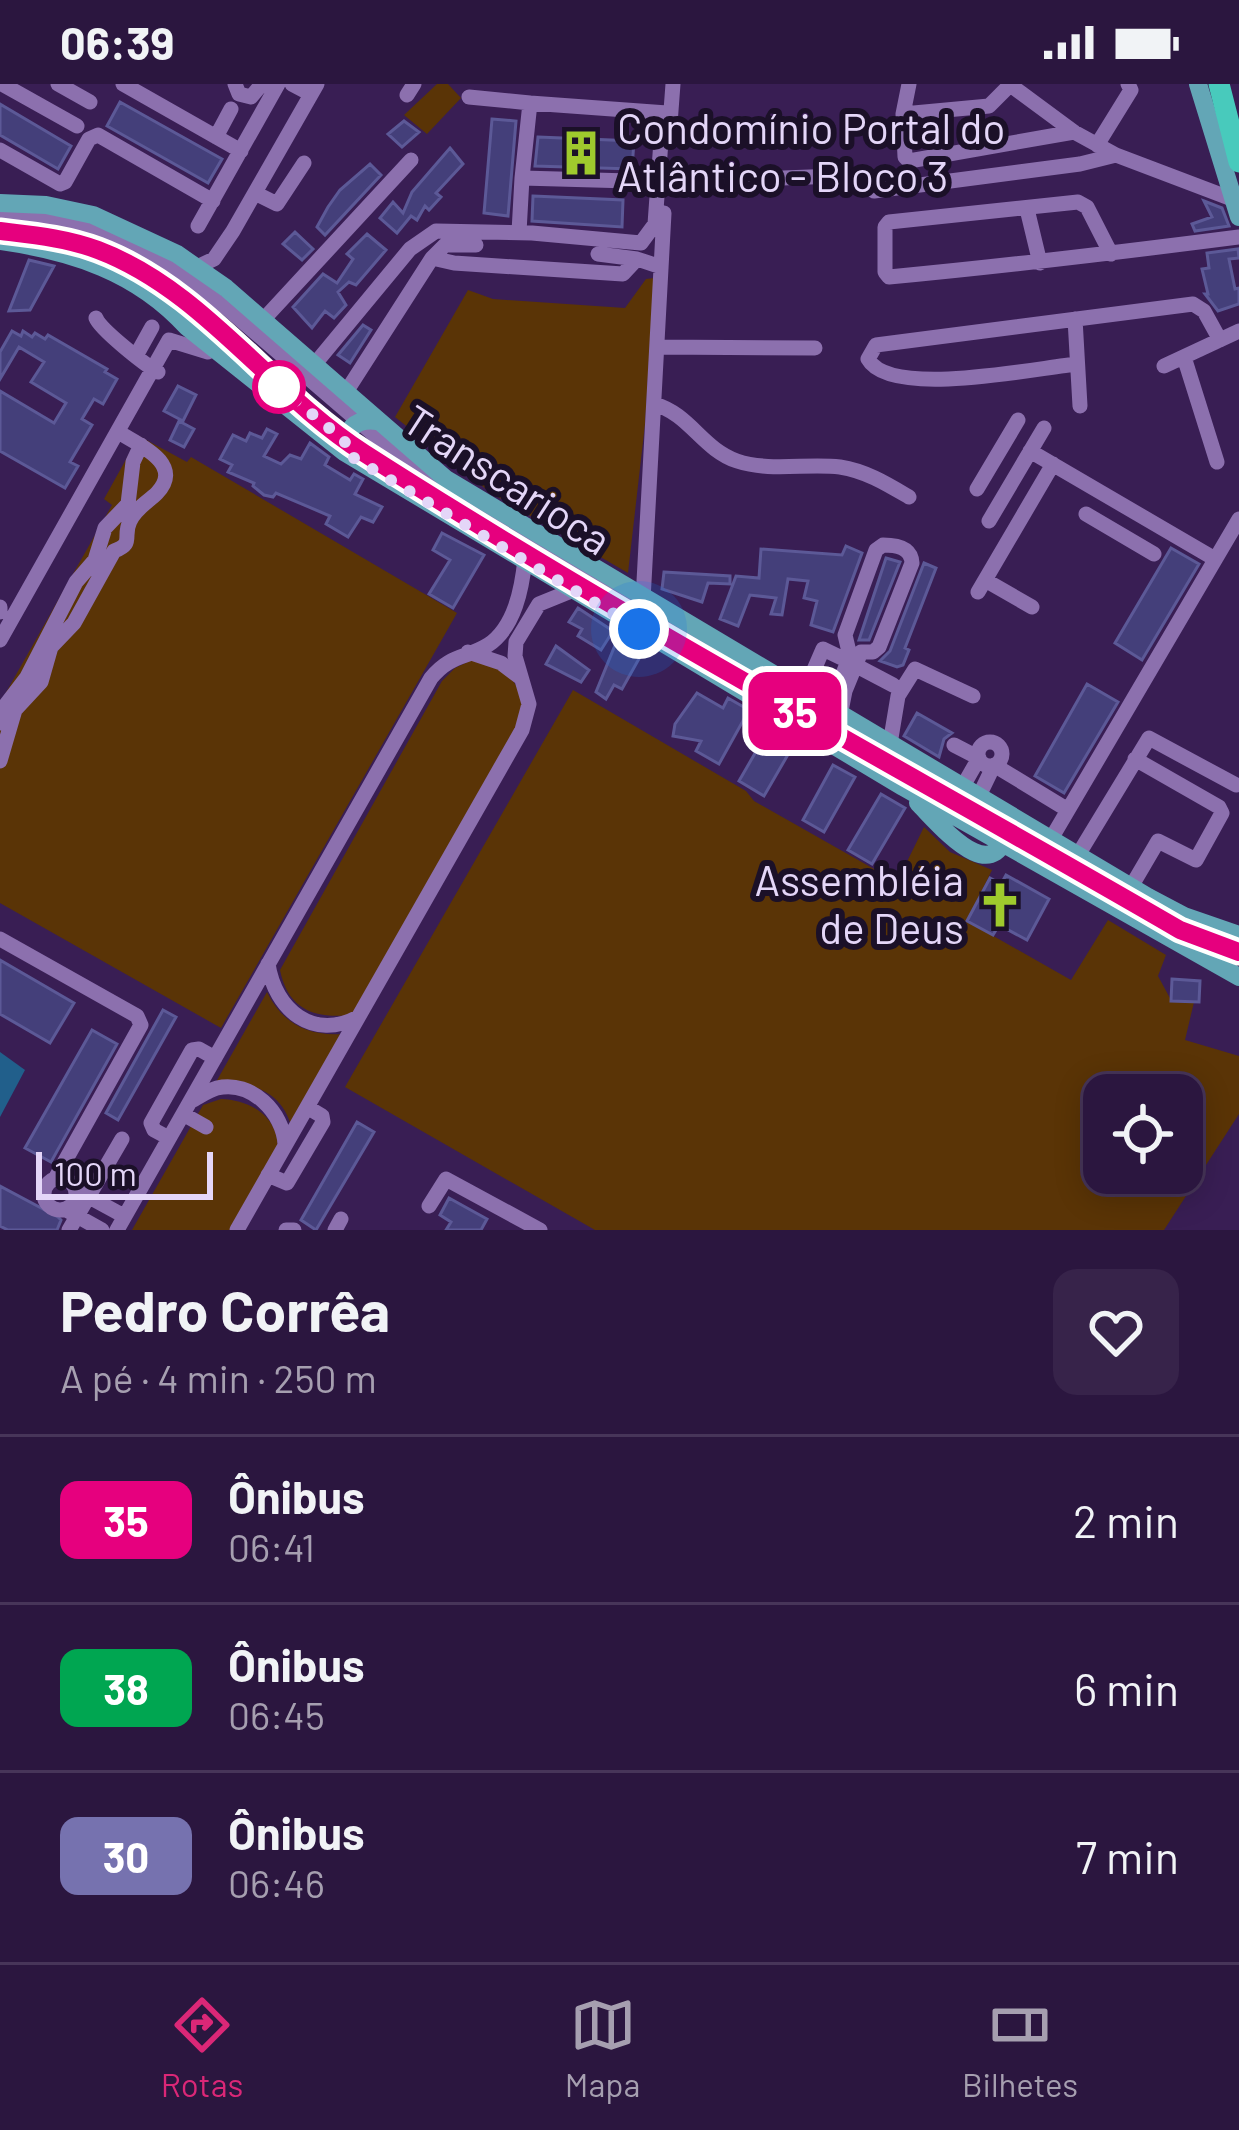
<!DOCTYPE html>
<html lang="pt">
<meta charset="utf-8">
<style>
:root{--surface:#2b163f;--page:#37234a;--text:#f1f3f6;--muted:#a69fb0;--line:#473559;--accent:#db2777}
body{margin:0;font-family:Barlow,sans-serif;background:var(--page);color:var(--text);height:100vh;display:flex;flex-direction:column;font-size:45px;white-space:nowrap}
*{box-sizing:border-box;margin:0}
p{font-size:39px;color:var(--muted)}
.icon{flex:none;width:66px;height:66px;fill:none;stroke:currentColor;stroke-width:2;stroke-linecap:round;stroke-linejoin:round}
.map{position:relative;height:1146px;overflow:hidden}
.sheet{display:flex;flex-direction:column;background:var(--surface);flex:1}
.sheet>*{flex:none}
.badge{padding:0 24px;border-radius:18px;font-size:42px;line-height:78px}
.buttons{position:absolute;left:1083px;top:990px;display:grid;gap:24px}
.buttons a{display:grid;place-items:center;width:120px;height:120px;border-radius:24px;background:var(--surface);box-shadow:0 6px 30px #0003,0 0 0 3px var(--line);font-size:60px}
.scale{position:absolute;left:36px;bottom:30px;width:177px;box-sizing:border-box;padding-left:12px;border:6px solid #e4d6f8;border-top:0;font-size:33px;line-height:42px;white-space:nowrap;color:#e4d6f8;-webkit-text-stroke:9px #1b1028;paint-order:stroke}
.you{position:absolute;width:60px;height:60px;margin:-30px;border:9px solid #fff;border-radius:50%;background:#1a73e8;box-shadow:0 0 0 18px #1a73e833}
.map>.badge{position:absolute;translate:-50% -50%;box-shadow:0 0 0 6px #fff}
.round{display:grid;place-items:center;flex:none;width:126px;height:126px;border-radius:24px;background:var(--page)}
.summary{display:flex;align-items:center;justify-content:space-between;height:204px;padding:0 60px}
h1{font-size:57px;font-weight:700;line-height:90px}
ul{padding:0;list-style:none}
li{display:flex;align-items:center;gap:36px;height:168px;padding:0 60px;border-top:3px solid var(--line)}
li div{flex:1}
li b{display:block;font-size:45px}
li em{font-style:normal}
li .badge{min-width:132px;font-weight:700;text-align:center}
.status{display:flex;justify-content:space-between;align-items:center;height:84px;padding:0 60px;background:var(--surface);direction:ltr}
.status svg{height:33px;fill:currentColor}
.tabs{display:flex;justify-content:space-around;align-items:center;height:168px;border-top:3px solid var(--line);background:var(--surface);font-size:33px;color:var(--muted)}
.tabs a{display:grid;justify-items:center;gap:6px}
.tabs .active{color:var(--accent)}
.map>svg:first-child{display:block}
.green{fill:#5a3406;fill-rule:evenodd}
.water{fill:#215f8b}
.building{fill:#443f7a;stroke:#5c5997;stroke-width:3}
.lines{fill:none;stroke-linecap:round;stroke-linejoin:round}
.minor{stroke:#8c70ae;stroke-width:15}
.major{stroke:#63a6b6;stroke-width:18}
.highway{stroke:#48cabc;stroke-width:21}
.line-casing{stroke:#fff;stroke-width:27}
.line{stroke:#e6007e;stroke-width:18}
.walk{stroke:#e4d6f8;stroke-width:12;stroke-dasharray:0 21.6}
.stop-dot{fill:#fff;stroke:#e6007e;stroke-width:6}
.labels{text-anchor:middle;stroke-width:12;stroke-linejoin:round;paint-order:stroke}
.poi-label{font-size:42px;fill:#e4d6f8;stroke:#1b1028;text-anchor:start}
.street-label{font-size:42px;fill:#e4d6f8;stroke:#1b1028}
</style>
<div class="status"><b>06:39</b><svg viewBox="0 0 49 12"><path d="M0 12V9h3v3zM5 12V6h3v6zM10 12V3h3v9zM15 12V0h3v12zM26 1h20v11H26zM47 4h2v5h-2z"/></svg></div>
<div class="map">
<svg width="1239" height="1146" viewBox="0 0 1239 1146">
<rect width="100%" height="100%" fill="#391e54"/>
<!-- green -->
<path class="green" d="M437 0H448L461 14 427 50 404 31Z
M654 194 645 340 628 489 491 409 395 333 468 206 493 215 625 224 646 195Z
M139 352 187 378 191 373 457 529 221 944 0 819V619L112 421 104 415Z
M472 576C503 582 526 599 522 632L352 931C315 935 288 926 280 886L442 597 455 584Z
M573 606 746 707 754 717 897 798 924 743 950 768 992 786 967 837 1071 896 1108 836 1166 871 1158 892 1171 916 1194 918 1185 956 1239 972V1030L1164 1146H595L345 1003ZM1104 1011H1182V1089H1104Z
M267 908C282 939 307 952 342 950L291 1041C280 1005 249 998 216 998Z
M221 1015C250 1016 278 1032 278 1064L232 1146H132L203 1021Z"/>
<!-- water -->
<path class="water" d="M0 968 25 986 0 1033Z"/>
<!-- building -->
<path class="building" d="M120 18 222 75 208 99 107 42Z
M0 20 71 62 58 85 0 51Z
M492 35 516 37 508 132 484 129Z
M404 37 419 48 402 63 388 50Z
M538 53 634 57 632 85 535 82Z
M450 64 463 80 436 109 441 113 429 126 425 122 417 136 411 132 397 149 380 134 393 118 403 129 412 108Z
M370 80 381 91 325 151 317 143 328 123 340 106Z
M533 112 623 116 622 143 532 137Z
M1204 117 1222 124 1229 142 1195 147 1192 140 1212 133Z
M295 148 313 165 302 176 283 160Z
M367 150 386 166 356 201 349 198 338 208 346 221 334 234 325 227 312 244 293 223 323 190 337 199 353 175 347 170Z
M1238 165 1239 174 1229 175 1235 205 1239 204V220L1218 227 1205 210H1208L1202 185 1209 184 1207 169Z
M29 176 54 182 30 226 9 227Z
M363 241 371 246 350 279 338 271Z
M12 247 21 252 23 247 32 253 35 249 45 255 48 251 107 285 105 288 117 295 103 320 94 315 82 335 92 341 70 378 78 382 65 404 0 367V307L54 339 66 319 31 298 44 278 19 263 0 295V268Z
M178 302 196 311 183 337 164 327Z
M179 337 194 345 184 363 170 356Z
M267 345 277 350 264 372 281 380 290 371 301 375 310 359 329 373 325 381 350 396 354 390 363 395 355 410 382 423 373 438 361 433 348 453 326 440 330 432 276 409 273 413 264 411 253 402 254 399 228 388 232 381 220 375 233 351 246 357 250 349 262 354Z
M442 449 484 471 453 524 429 510 450 476 433 466Z
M846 462 862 469 833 548 811 541 817 517 804 514 808 497 788 495 782 531 771 530 776 514 750 511 738 542 720 535 736 492 759 494 761 465 842 471Z
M1171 464 1199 480 1142 576 1115 559Z
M886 474 900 478 869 556H859Z
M924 479 936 484 905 564 909 566 903 581 897 583 880 577 890 567Z
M664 488 730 492V500L708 499 702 518 662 505Z
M578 524 613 547 601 566 578 552 582 545 569 538Z
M620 549 645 564 622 605 614 601 606 615 596 608Z
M556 562 589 586 581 598 546 580Z
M1087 600 1118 618 1064 709 1035 692Z
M697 609 723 624 728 614 749 626 719 680 696 667 701 657 673 652 675 640Z
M917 629 952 649 944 655 939 673 904 652Z
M769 645 797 655 764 712 739 697Z
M833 681 855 693 824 748 803 736Z
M881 710 905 724 872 780 848 766Z
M1006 791 1049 815 1027 856 999 841 993 851 967 837 990 794 1001 800Z
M0 876 74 919 50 959 0 930Z
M1172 895 1200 897 1199 918 1171 917Z
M163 926 176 933 118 1036 106 1029Z
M92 946 117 960 51 1078 25 1064Z
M357 1038 374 1048 316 1146 301 1136Z
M0 1102 58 1133 61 1136 57 1146H8L0 1142Z
M449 1114 487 1135 481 1146H446L451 1138 440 1131Z"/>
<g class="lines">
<!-- minor -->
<path class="minor" d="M2 0 77 42
M58 0 90 18
M123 0 241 67
M235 0 239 10 251 13 262 0
M292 0 311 10
M909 0 903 30 905 73 909 77 1074 48
M1009 0 1074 48 1116 71 1232 115
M407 11 414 0
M469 13 530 19
M903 30 989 22 1010 1
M670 40 673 0
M216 53 231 25
M1097 61 1131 6 1128 0
M0 66 60 100 65 98 89 55 98 51 213 117
M522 94 530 19 667 29
M874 107 1080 80 1116 71
M255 109 277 120 304 79
M1027 125 1040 179
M0 128 77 140 157 173 229 226 421 391 921 688
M198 142 278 0
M0 147C37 151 73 155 107 169 171 196 217 246 266 292 302 325 341 355 383 381
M519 148 522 94 666 98 837 92
M598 170 637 175
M1111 170 1087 123 1078 118 889 138 885 143V188L889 193C1006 182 1122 168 1239 153
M432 174 445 161H476
M197 183 214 175 233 147 317 0
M96 234C100 245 145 281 158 288
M1075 235 1080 322
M263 236 411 76
M657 263 815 264
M137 270 152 243
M1184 273 1217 378
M1077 280C1035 284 890 315 868 275L876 261 1193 220 1204 227 1220 256
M314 281 410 165 436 147 532 149 641 159 655 140 663 29
M1164 282 1239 247
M346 308 432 174 454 179 623 190 637 175 661 183
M654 320C690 330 702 365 737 377 770 388 807 379 840 383 866 387 887 400 909 413
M1030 367 1215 475
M977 405 1018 336
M1086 430 1154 470
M989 437 1044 344
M985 496 1032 523
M978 508 1053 380
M643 516 664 129
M0 523V528
M0 556 169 256 208 268 217 263
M468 568 501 579 521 594
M855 581 893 601
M803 611 823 565 848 577
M819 620 837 605 850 572 845 551 876 466 883 461C896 461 911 463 912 479L879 563 873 568H861L845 607 840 632
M0 639 4 623 27 593 76 498 95 476 105 444 128 420 133 378 141 361
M978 670a12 12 0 1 1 24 0a12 12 0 1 1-24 0Z
M890 660 898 612 915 585 973 612
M954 661 979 674 963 702
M0 677 15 626 41 598 51 563 74 539 114 467C135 459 122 453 130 437 136 424 148 418 157 409 183 382 144 363 125 352
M905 688 1165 837
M979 712 994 681 1068 726
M1051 755 1239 435
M1078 771 1149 654 1236 701
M1131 803 1158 757 1196 776 1222 729 1219 723 1135 675
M1159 828 1179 840 1239 862
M0 855 137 932 141 941 55 1095
M268 880C275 926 313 957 358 933
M191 1017C199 1013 209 1006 217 1004 252 996 283 1029 285 1060
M183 1030 206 1043
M169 1054 154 1046 151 1039 192 966 199 965 215 974
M268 1091 287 1099 323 1038 322 1032 307 1023
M44 1110a16 16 0 1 1 32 0a16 16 0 1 1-32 0Z
M80 1108 124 1132
M429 1122 446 1095 540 1146
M68 1127 102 1146
M69 1146 122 1055
M117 1146 431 594C451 570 465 575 488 561 515 543 522 504 525 475
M237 1146 522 646 529 620 515 572 516 558 539 520 576 505
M286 1146H294
M335 1146 341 1135"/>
<!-- major -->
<path class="major" d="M1198 0 1239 133
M0 119 46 121 93 131 177 170 226 204 446 395 1148 813 1184 832 1239 851
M0 157C72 167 137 188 187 243L344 368 903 703 1239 893
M344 368C345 346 354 334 377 337
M918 719C942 743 996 810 1010 739L1002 726"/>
<!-- highway -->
<path class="highway" d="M1219 0 1239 78"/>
</g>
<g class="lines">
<!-- line casing -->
<g class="line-casing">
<path id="line" d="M0 147C33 151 66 154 98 166 204 206 270 309 364 369 629 539 908 688 1180 846L1239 868"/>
</g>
<!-- line -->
<use href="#line" class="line"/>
<!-- walk -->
<path class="walk" d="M279 303 345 357 344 368 639 545"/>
</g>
<!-- icons -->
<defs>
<g id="building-bare" transform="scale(3.6)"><path d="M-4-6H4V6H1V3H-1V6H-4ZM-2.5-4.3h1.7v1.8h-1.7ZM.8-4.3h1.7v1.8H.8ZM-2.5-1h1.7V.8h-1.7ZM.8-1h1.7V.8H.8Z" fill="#9fca2d" stroke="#1b1028" stroke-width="2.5" paint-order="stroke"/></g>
<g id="church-bare" transform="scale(3.6)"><path d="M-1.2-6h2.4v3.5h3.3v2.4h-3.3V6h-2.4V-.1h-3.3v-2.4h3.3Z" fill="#9fca2d" stroke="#1b1028" stroke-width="2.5" paint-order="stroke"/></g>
</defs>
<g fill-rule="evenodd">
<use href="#building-bare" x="581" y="69"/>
<use href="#church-bare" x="1000" y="821"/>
</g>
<!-- markers -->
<circle class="stop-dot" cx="279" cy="303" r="24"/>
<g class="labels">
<!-- poi labels -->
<g class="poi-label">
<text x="617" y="60">Condomínio Portal do<tspan x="617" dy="48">Atlântico - Bloco 3</tspan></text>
<text x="964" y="812" text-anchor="end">Assembléia<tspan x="964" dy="48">de Deus</tspan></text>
</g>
<!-- street labels -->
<g class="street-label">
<text transform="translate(507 396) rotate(33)" y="15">Transcarioca</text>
</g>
</g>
</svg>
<div class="buttons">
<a><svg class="icon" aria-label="locate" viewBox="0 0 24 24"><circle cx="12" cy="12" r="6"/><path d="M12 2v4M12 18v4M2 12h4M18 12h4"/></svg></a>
</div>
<div class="scale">100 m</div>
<div class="you" style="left:639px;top:545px"></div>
<b class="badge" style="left:795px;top:627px;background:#e6007e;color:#fff">35</b>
</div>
<section class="sheet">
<div class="summary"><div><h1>Pedro Corrêa</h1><p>A pé · 4 min · 250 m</p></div><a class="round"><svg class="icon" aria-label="heart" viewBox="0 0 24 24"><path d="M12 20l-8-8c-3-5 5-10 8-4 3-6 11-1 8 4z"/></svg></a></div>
<ul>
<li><span class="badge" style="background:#e6007e;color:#fff">35</span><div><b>Ônibus</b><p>06:41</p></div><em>2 min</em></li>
<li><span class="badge" style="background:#00a651;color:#fff">38</span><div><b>Ônibus</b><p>06:45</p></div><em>6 min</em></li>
<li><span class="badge" style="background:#7672af;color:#fff">30</span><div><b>Ônibus</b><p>06:46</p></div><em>7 min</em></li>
</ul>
</section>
<nav class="tabs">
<a class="active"><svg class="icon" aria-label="directions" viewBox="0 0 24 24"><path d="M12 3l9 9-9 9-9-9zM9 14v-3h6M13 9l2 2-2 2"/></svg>Rotas</a>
<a><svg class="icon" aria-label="map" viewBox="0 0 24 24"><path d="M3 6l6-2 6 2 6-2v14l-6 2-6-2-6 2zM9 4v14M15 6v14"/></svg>Mapa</a>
<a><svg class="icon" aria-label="tickets" viewBox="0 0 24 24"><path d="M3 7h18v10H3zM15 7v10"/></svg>Bilhetes</a>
</nav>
